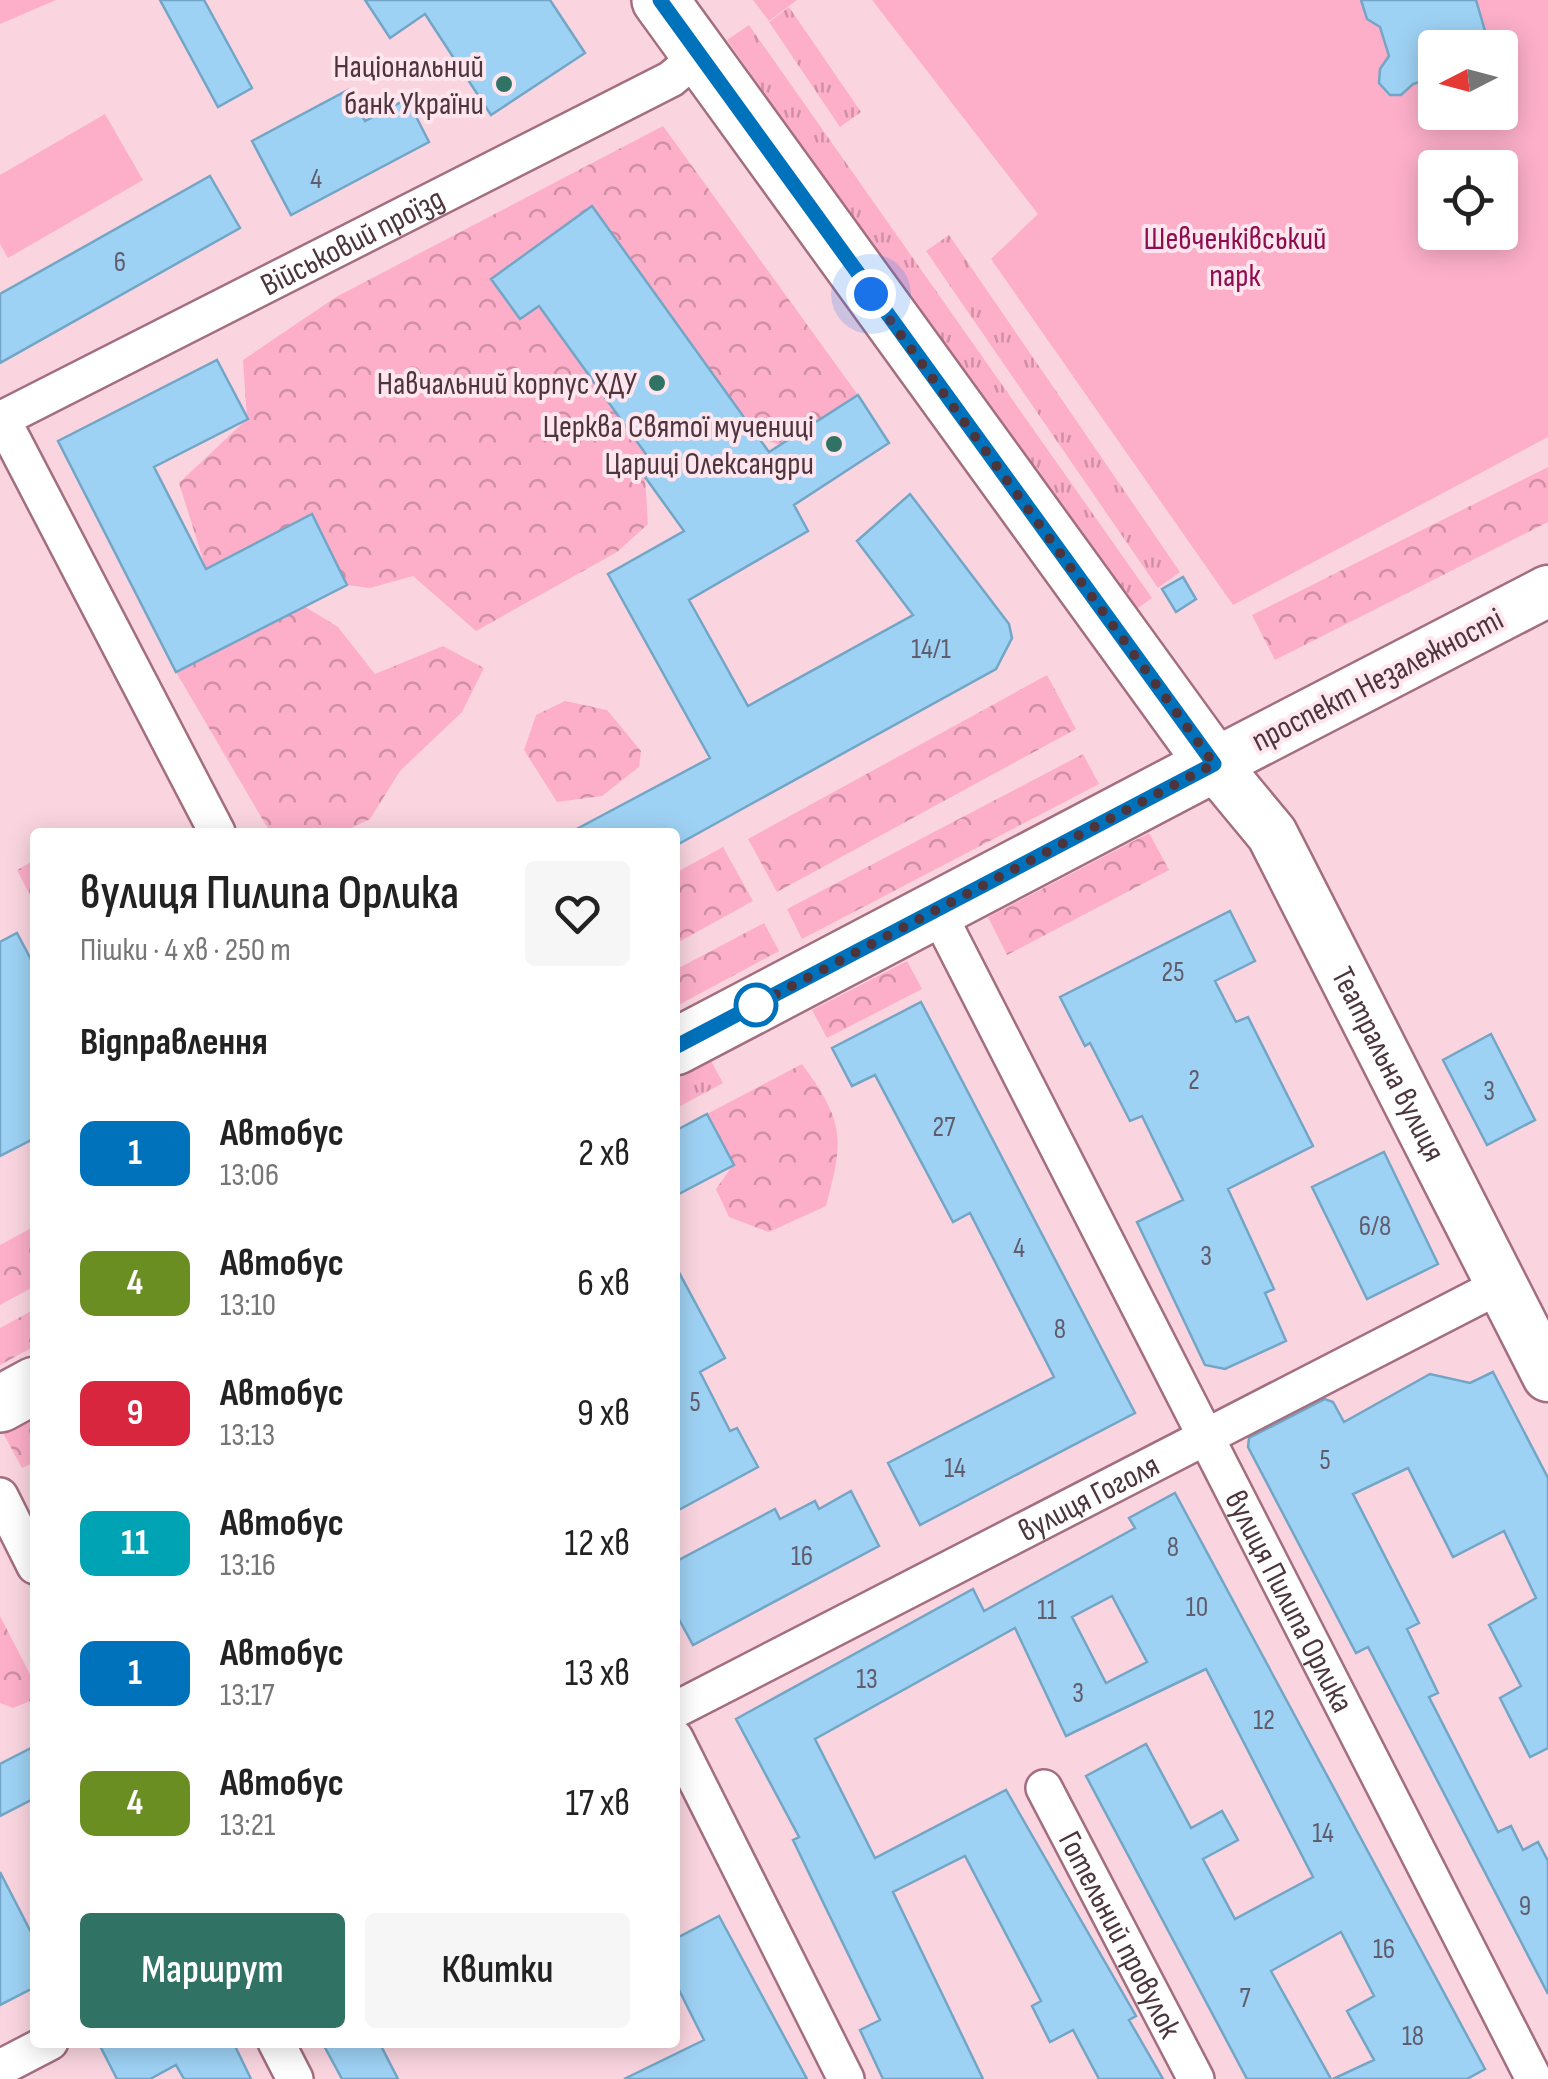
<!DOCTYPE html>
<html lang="uk">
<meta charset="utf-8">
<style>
:root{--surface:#fff;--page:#f6f6f6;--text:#222;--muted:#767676;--accent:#307365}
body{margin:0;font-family:"Sofia Sans Condensed",sans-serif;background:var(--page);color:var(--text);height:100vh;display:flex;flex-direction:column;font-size:38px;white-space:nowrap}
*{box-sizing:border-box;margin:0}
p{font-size:32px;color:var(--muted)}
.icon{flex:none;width:55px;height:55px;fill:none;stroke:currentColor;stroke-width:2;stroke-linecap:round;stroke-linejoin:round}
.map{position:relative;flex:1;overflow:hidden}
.details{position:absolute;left:30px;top:828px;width:650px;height:1220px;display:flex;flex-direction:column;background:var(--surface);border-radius:10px;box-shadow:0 5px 25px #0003}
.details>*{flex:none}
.badge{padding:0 20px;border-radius:15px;font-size:35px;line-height:65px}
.needle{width:65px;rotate:264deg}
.tools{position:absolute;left:1418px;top:30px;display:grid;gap:20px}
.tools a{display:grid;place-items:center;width:100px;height:100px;border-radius:10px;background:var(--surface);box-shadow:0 5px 25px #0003;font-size:50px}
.you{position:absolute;width:50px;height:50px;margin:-25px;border:8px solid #fff;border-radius:50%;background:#1a73e8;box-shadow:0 0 0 15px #1a73e833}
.map>.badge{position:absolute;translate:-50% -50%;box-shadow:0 0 0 5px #fff}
h2{padding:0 50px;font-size:38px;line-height:90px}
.round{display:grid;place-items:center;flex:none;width:105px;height:105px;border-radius:10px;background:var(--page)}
.summary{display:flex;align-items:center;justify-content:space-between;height:170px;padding:0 50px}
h1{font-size:48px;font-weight:600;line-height:75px}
.action{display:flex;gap:20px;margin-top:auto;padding:20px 50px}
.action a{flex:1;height:115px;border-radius:10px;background:var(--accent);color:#fff;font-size:40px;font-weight:600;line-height:115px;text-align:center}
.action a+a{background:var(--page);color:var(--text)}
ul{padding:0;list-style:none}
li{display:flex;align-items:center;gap:30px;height:130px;padding:0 50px}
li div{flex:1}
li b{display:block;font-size:38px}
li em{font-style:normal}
li .badge{min-width:110px;font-weight:700;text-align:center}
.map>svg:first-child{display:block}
.grass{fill:url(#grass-tufts)}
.forest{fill:url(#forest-crowns)}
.green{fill:#fdafca;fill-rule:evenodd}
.building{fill:#9ed2f4;stroke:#73a6c6;stroke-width:2.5;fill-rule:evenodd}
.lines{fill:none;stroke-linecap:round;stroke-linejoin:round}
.street-casing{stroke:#a36e80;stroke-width:40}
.secondary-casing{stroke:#a36e80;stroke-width:55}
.primary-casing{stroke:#a36e80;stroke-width:60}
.street{stroke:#fff;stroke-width:35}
.secondary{stroke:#fff;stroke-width:50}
.primary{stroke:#fff;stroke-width:55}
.line-casing{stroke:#fff;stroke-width:22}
.line{stroke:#0072bc;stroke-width:15}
.walk{stroke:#4c353d;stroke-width:10;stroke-dasharray:0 18}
.poi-dot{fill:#307365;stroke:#ffe6ee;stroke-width:4}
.stop-dot{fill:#fff;stroke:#0072bc;stroke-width:5}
.labels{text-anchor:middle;stroke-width:8;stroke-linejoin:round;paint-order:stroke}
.number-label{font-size:28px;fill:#605c6b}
.poi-label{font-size:32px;fill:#4c353d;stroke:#ffe6ee;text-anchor:end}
.park-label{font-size:32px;fill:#8d0e4f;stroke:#ffe6ee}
.street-label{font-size:32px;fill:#4c353d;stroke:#ffe6ee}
</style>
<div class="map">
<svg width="1548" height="2079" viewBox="0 0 1548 2079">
<defs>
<pattern id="grass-tufts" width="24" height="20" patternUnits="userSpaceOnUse" patternTransform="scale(2.5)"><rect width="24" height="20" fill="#fdafca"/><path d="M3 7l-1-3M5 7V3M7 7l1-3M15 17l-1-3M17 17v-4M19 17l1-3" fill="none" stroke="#cf8fa5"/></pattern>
<pattern id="forest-crowns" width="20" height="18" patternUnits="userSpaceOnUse" patternTransform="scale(2.5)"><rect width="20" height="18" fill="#fdafca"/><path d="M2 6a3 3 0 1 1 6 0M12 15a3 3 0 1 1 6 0" fill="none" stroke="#cf8fa5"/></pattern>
</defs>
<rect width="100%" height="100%" fill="#fad5e0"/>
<!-- grass -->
<path class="grass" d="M789 7 861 112 840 127 769 22Z
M749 25 1152 598 1131 613 727 40Z
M949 235 1180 572 1158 588 926 251Z
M711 1061 723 1083 675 1109V1080Z"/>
<!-- forest -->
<path class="forest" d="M663 126 858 395 779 445 759 437 592 206 539 306 656 468 645 477 648 524 617 552 476 631 413 576 370 588 347 585 312 515 206 569 179 483 247 419 243 360 336 297Z
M1548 467V522L1275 660 1252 615Z
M304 606 338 627 375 674 443 646 484 668 462 712 400 771 370 819 343 832H270L176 672Z
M1047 675 1076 729 777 892 748 839Z
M565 701 607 710 641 751 639 767 602 796 557 802 524 750 536 715Z
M1083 754 1099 784 802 939 787 909Z
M1149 833 1169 870 1007 955 988 917Z
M723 847 753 901 675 944V873Z
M35 860V905L17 870Z
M764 923 779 951 675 1007V970Z
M907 961 922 989 827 1038 812 1010Z
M802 1064C845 1123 844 1138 826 1206L769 1232 729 1217 716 1189 733 1165 707 1114Z
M35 1226V1286L0 1305V1245Z
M35 1309V1346L0 1365V1328Z
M35 1417V1462L22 1468 3 1433Z
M0 1616 35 1684V1699L13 1708 0 1703Z"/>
<!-- green -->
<path class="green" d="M0 0H56L0 24Z
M753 0H797L769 21Z
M872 0H1548V437L1233 605 991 259 1038 214ZM1435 48H1500V112H1435ZM1435 168H1500V232H1435Z
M105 114 143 180 8 258 0 244V175Z"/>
<!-- building -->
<path class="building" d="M160 0H204L252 88 218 107Z
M365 0H550L585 53 491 115 425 14 390 38Z
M1361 0H1476L1490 48H1435V77L1413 84 1401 95H1390L1379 83 1380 69 1389 56 1380 27 1367 19Z
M348 90 365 121 407 99 429 142 291 215 252 141Z
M210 176 240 228 0 363V294Z
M592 206 769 452 858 395 889 443 794 505 808 531 689 600 748 706 913 615 857 541 910 494 1009 624 1012 638 996 669 675 846V832H571L710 758 608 574 684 531 645 477 656 468 539 306 520 319 491 279Z
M217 360 248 419 154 467 206 569 312 514 347 585 176 672 58 441Z
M1183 577 1196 599 1176 612 1162 589Z
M1230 911 1255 961 1215 981 1236 1022 1248 1017 1313 1146 1228 1189 1274 1289 1265 1293 1286 1341 1225 1369 1205 1365 1137 1222 1183 1200 1142 1116 1130 1121 1090 1043 1085 1046 1060 997Z
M17 933 35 967V1138L0 1156V942Z
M921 1002 1135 1413 920 1525 888 1463 1054 1377 970 1213 953 1222 875 1075 852 1086 832 1048Z
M1491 1034 1535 1120 1487 1145 1443 1060Z
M707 1114 734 1165 675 1196V1131Z
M1384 1152 1438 1264 1367 1299 1312 1187Z
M675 1265 725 1358 700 1372 730 1431 737 1428 758 1467 675 1512Z
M1493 1372 1548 1478V1748L1530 1757 1500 1698 1521 1686 1489 1625 1536 1598 1504 1531 1453 1557 1408 1468 1353 1494 1419 1623 1407 1629 1438 1693 1429 1697 1498 1832 1511 1826 1523 1850 1538 1842 1548 1861V1994L1368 1647 1356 1653 1248 1447 1249 1438 1325 1399 1333 1402 1344 1422 1430 1374 1470 1383Z
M851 1491 879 1546 693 1645 675 1612V1562L775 1509 780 1519 815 1501 819 1509Z
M1175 1493 1485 2069 1467 2079H1333L1374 2060 1347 2011 1374 1996 1341 1932 1271 1971 1331 2079H1247L1086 1776 1146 1744 1191 1828 1222 1811 1238 1840 1203 1859 1235 1919 1313 1877 1206 1669 1066 1736 1015 1628 815 1739 875 1858 1006 1790 1136 2016 1129 2020 1163 2079H1099L1073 2030 1050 2042 1032 2006 1041 2001 965 1856 893 1892 983 2079H883L860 2030 880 2020 793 1840 799 1837 736 1719 973 1589 984 1611 1135 1528 1129 1518ZM1112 1596 1147 1662 1106 1683 1072 1617Z
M35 1746V1798L0 1816V1764Z
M0 1872 35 1940V1987L0 2005Z
M719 1916 807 2079H624L704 2040 675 1982V1939Z
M98 2042H233L251 2079H184L176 2065 150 2079H117Z
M322 2042H379L398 2079H342Z"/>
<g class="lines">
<!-- street casing -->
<g class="street-casing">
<g id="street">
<path d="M2 419 217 832"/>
<path id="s1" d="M0 420 671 79 698 56"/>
<path id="s2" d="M937 911 1534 2079"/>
<path d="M0 1496 35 1566"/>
<path id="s3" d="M675 1710 1503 1284"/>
<path d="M675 1738 846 2079"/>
<path id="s4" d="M1044 1788 1196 2079"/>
<path d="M276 2042 295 2079"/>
<path d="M0 2068 50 2042"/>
</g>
</g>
<!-- secondary casing -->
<g class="secondary-casing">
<g id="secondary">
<path id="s5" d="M1548 591 1214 764 1272 834 1548 1376"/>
</g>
</g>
<!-- primary casing -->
<g class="primary-casing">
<path id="primary" d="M660 0 1214 764 675 1047
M0 1404 35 1385"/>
</g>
<!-- street -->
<use href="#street" class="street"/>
<!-- secondary -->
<use href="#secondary" class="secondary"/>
<!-- primary -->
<use href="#primary" class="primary"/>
</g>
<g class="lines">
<!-- line casing -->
<g class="line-casing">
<path id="line" d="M660 0 1214 764 675 1047"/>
</g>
<!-- line -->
<use href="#line" class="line"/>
<!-- walk -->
<path class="walk" d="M756 1005 750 1008 1214 764 871 294"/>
</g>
<!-- markers -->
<g class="poi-dot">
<circle cx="504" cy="84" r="10"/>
<circle cx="657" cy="383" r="10"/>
<circle cx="834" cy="444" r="10"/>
</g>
<circle class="stop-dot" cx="756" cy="1005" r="20"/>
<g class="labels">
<!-- number labels -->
<g class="number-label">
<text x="316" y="188">4</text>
<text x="120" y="271">6</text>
<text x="931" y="658">14/1</text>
<text x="1173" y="981">25</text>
<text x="1194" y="1089">2</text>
<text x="1489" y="1100">3</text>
<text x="944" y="1136">27</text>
<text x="1375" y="1235">6/8</text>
<text x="1019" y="1257">4</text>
<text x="1206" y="1265">3</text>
<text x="1060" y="1338">8</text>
<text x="695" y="1411">5</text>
<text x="1325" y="1469">5</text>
<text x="955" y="1477">14</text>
<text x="1173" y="1556">8</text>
<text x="802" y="1565">16</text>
<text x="1197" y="1616">10</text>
<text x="1047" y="1619">11</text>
<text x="867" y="1688">13</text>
<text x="1078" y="1702">3</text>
<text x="1264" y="1729">12</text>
<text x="1323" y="1842">14</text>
<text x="1525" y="1915">9</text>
<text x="1384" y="1958">16</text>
<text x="1245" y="2007">7</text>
<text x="1413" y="2045">18</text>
</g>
<!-- poi labels -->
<g class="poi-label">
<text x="484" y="77">Національний<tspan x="484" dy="37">банк України</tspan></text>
<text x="637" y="394">Навчальний корпус ХДУ</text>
<text x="814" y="437">Церква Святої мучениці<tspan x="814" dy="37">Цариці Олександри</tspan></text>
</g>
<!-- park labels -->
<g class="park-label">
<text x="1235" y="249">Шевченківський<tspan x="1235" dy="37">парк</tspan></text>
</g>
<!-- street labels -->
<g class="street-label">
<text dy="11" stroke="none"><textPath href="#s1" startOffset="395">Військовий проїзд</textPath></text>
<text transform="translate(1377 679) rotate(-27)" y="11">проспект Незалежності</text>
<text dy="11" stroke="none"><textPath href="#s5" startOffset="725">Театральна вулиця</textPath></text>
<text dy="11" stroke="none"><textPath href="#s3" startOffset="465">вулиця Гоголя</textPath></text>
<text dy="11" stroke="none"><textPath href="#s2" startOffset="775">вулиця Пилипа Орлика</textPath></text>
<text dy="11" stroke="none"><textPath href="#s4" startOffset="165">Готельний провулок</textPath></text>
</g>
</g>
</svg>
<div class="tools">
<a><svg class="needle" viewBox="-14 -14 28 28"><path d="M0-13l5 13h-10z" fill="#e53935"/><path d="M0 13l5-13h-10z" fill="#767676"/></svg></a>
<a><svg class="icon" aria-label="locate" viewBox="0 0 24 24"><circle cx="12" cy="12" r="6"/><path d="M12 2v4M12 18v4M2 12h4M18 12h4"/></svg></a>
</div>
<div class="you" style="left:871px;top:294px"></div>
<section class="details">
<div class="summary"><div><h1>вулиця Пилипа Орлика</h1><p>Пішки · 4 хв · 250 m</p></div><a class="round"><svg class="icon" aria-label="heart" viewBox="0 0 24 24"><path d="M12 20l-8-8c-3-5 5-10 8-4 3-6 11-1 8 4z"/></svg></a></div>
<h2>Відправлення</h2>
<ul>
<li><span class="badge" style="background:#0072bc;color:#fff">1</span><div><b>Автобус</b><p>13:06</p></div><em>2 хв</em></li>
<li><span class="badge" style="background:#6b8e23;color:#fff">4</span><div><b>Автобус</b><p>13:10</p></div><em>6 хв</em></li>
<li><span class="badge" style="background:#d7263d;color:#fff">9</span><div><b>Автобус</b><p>13:13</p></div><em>9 хв</em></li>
<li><span class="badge" style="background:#00a3b4;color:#fff">11</span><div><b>Автобус</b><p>13:16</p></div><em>12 хв</em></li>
<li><span class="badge" style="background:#0072bc;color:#fff">1</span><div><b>Автобус</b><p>13:17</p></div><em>13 хв</em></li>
<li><span class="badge" style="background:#6b8e23;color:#fff">4</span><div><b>Автобус</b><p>13:21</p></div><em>17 хв</em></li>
</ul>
<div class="action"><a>Маршрут</a><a>Квитки</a></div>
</section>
</div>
